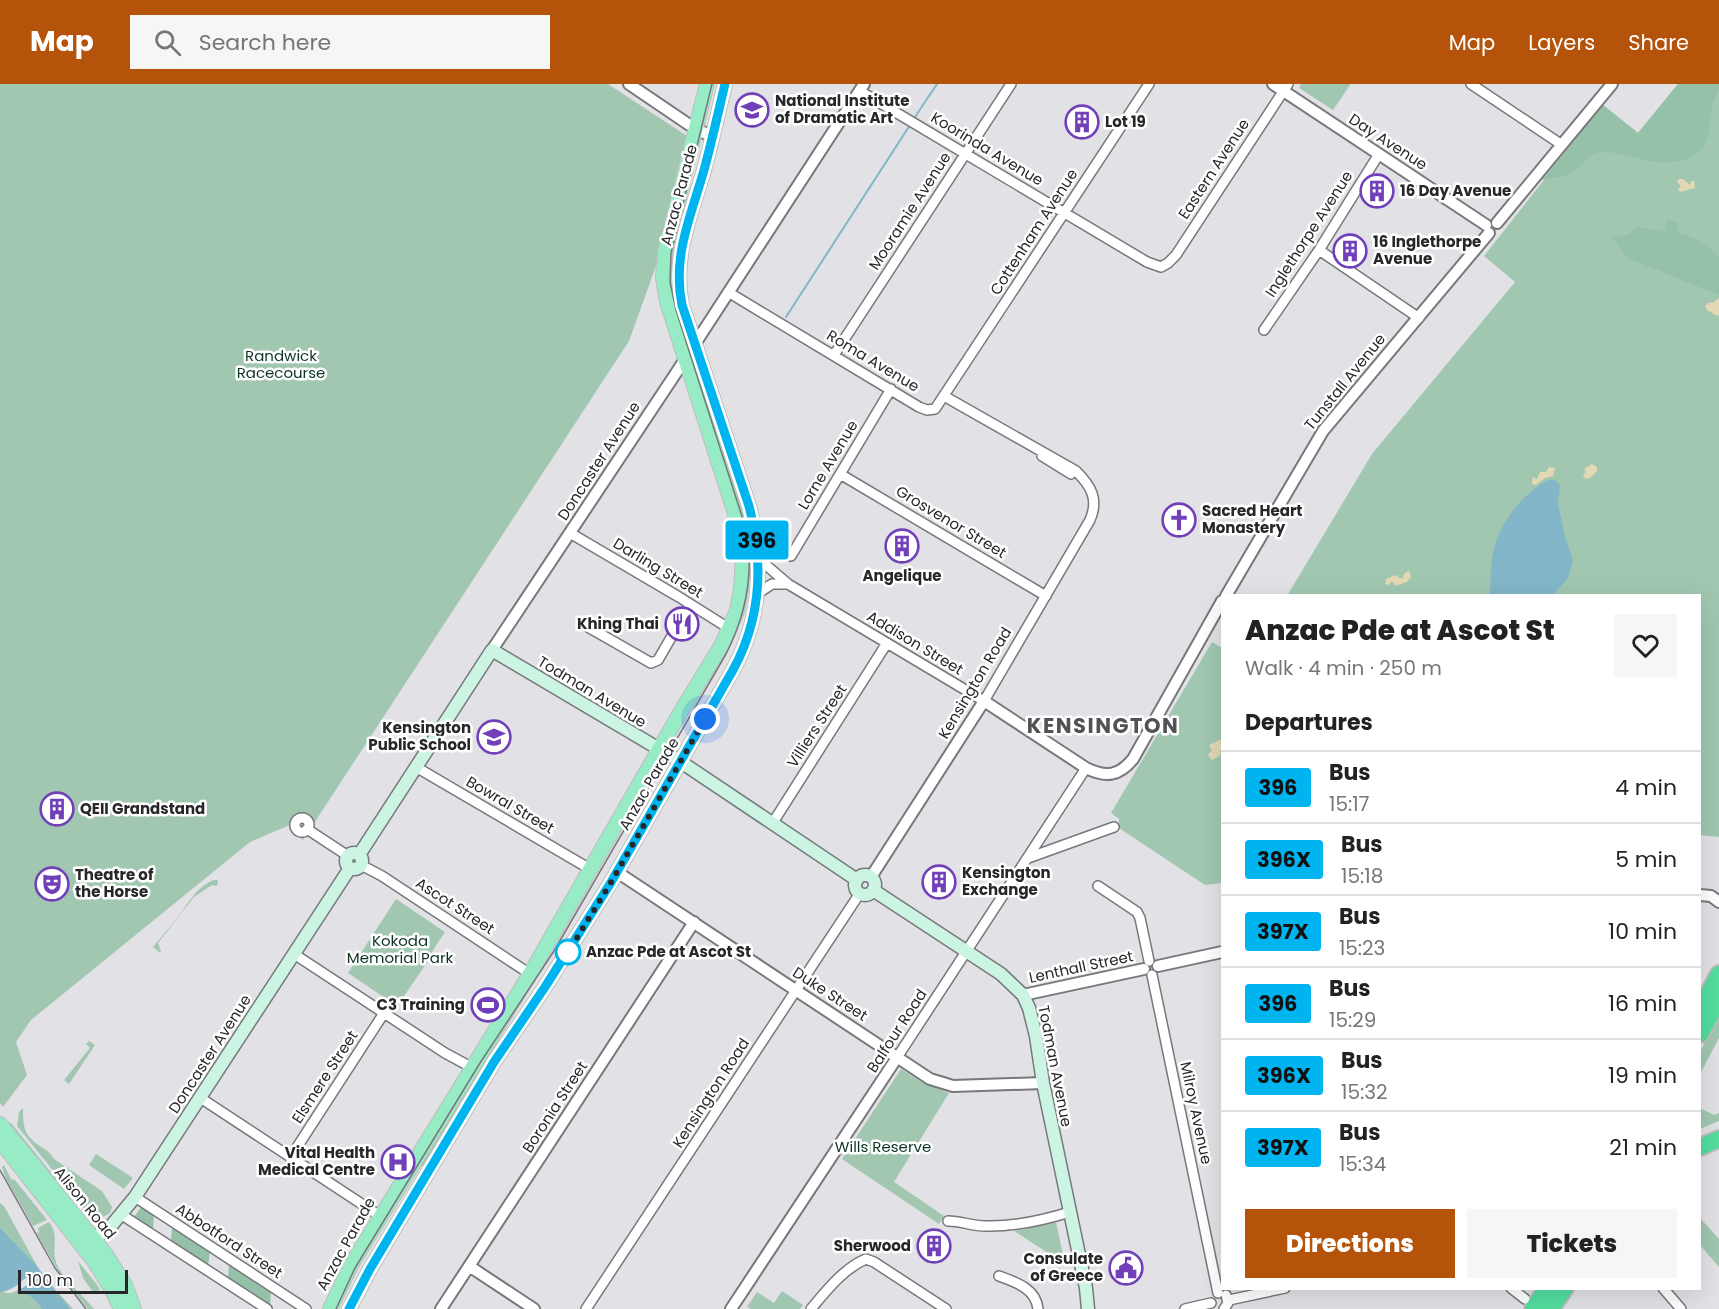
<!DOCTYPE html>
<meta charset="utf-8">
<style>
:root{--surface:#fff;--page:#f6f6f6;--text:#222;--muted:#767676;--line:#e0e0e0;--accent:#b45309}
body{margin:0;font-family:Poppins,sans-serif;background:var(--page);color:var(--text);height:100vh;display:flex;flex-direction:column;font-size:22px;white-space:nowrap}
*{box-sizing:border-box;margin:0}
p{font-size:20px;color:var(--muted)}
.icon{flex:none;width:33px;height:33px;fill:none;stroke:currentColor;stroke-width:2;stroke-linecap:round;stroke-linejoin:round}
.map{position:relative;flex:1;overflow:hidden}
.panel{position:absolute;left:1221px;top:510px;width:480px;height:696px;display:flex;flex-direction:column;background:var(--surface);border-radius:0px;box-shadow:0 6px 24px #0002}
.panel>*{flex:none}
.badge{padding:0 12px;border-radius:4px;font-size:21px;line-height:39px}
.scale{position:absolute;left:18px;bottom:15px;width:110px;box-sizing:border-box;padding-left:6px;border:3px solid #272729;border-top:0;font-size:16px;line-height:21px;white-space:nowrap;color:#272729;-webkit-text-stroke:4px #fff;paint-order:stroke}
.you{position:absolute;width:30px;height:30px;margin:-15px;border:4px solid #fff;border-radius:50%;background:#1a73e8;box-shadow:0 0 0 9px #1a73e833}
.map>.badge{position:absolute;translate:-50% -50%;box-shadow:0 0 0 3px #fff}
h2{padding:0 24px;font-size:22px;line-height:54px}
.round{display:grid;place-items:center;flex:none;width:63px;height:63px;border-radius:0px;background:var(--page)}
.head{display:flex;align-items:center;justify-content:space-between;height:102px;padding:0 24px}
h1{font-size:28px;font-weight:800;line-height:45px}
.primary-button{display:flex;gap:12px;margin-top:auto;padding:12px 24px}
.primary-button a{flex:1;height:69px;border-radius:0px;background:var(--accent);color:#fff;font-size:24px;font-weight:800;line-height:69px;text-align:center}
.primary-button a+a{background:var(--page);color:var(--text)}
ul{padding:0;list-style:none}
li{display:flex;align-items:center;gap:18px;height:72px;padding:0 24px;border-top:2px solid var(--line)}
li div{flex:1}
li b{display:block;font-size:22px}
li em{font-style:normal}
li .badge{min-width:66px;font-weight:700;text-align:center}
header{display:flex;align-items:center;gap:36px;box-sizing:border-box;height:84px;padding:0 30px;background:var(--accent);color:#fff}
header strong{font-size:28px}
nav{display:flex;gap:33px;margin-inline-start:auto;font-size:21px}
.search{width:420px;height:54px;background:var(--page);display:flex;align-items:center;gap:15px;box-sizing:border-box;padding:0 21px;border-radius:0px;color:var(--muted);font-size:22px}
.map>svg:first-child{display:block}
.green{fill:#a1c7b1}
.forest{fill:#94c1a8}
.sand{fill:#e2d8b4}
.water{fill:#83b6c8}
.pier{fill:#e1e1e6}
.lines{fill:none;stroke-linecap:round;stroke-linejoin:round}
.stream{stroke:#83b6c8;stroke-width:2}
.minor-casing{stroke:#77787c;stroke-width:12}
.tertiary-casing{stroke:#77787c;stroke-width:14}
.secondary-casing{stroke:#77787c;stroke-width:15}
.primary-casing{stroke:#bebebf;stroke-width:16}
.motorway-casing{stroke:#bebebf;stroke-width:20}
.minor{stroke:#fff;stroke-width:9}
.tertiary{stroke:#fff;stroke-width:10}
.secondary{stroke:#cbf5e2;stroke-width:12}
.primary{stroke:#97ebc5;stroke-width:14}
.motorway{stroke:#52dd9e;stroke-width:16}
.tram{stroke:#77777b;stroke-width:1.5}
.line-casing{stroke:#fff;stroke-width:14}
.line{stroke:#00b5ef;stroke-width:9}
.walk{stroke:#272729;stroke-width:6;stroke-dasharray:0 10.8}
.stop-dot{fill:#fff;stroke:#00b5ef;stroke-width:3}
.labels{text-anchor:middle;stroke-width:5;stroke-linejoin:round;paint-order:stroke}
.poi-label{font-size:15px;font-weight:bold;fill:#272729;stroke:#fff;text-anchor:start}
.street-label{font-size:15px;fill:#272729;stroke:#fff}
.park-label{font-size:15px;fill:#0d3322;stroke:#fff}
.stop-label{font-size:15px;font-weight:bold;fill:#272729;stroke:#fff;text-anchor:start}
.district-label{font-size:21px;font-weight:bold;letter-spacing:1.5px;fill:#525256;stroke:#fff}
</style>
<header>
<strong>Map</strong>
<div class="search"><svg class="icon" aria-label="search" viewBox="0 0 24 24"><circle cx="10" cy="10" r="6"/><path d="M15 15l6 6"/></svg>Search here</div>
<nav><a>Map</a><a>Layers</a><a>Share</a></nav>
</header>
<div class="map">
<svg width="1719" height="1225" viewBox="0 0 1719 1225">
<rect width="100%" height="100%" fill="#e1e1e6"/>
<!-- green -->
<path class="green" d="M0 0H608L687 52 656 182 629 257 303 756 291 748 290 741 250 758 31 936 16 958 27 991 3 1023 0 1019Z
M1301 0H1349L1350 1 1333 26 1299 4Z
M1678 0H1719V753L1700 751V512H1287L1372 370 1515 198 1484 172 1603 21 1638 49Z
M1212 558 1222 564V799L1205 801 1119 744V735L1111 729Z
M214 796H218L217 802 212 801 194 813 158 859 161 867 160 869 153 863C161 853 170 843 178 833 189 819 196 803 214 796Z
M396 815 445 848 433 866 431 873 397 922 348 889Z
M1719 932V954L1700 990V968Z
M89 957 95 961 69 1000 64 996 90 964 86 960Z
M901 985 925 1000 949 1009 894 1098 944 1132 939 1140 842 1075Z
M459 1017 461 1018 424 1083 420 1081Z
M23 1024C23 1041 23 1051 40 1062 46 1066 51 1069 54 1075L102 1107 112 1123 110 1129 101 1134 89 1131 17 1042 19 1028Z
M1700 1024 1714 1031 1719 1029V1037L1700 1045Z
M10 1039H11L57 1096 55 1097 10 1042Z
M96 1070 133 1094 124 1105 89 1081Z
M4 1081 11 1095 15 1096 47 1136 33 1142 6 1095 2 1083Z
M0 1119 4 1122 42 1191 73 1225H0Z
M1700 1134 1719 1155V1183L1700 1161Z
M49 1138C61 1153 49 1166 58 1183 68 1200 82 1210 94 1225H88L59 1188 36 1148 39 1149 38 1144Z
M1056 1138 1065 1180 1014 1147Z
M78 1177 98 1202 100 1206 96 1209 93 1208 83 1194Z
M782 1207 803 1221 800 1225H751L747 1223 757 1208 774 1219Z"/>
<!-- forest -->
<path class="forest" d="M1678 0H1719C1719 12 1713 15 1711 26 1710 37 1710 52 1704 62 1690 82 1661 80 1640 75 1627 72 1612 67 1599 68 1585 70 1581 85 1570 90 1562 93 1551 94 1542 96L1603 21 1638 49Z
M1667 136 1677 139 1679 148 1682 151C1697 152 1708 163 1719 172V211L1635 177 1625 171 1613 154 1628 151 1638 143 1664 148Z
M142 1122 154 1129 153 1146 134 1133Z
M172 1141 210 1166 208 1182 171 1158Z
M229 1179 271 1207 270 1223 228 1195Z"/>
<!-- sand -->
<path class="sand" d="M1679 95H1683L1690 101 1691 97H1694L1695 104 1680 108 1678 105 1681 102 1677 98Z
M1719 214V231L1717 232 1707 226 1705 222 1708 219 1714 218Z
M1592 380 1597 383V387L1590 394 1586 395 1583 392 1586 387 1584 385Z
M1549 383 1555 384 1553 392 1545 394 1535 401 1532 400 1533 393 1537 395 1540 388H1546Z
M1409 487 1411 493 1407 498 1395 502 1392 497 1389 501 1385 500 1386 495 1395 491 1402 495 1405 489Z
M1222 655 1220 672 1212 676 1208 671 1212 666 1209 661Z"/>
<!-- water -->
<path class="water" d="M1548 396H1555L1560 401 1558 420 1565 453 1573 476 1568 494 1553 511H1490C1491 497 1490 483 1493 469 1498 440 1523 409 1548 396Z
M0 1144 36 1181 70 1225H42C32 1211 18 1200 0 1208Z"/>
<!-- pier -->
<path class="pier" d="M40 1188 42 1191 28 1201 12 1209H3L16 1202 24 1195Z"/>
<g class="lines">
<!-- stream -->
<path class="stream" d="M913 36 937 0
M786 233 910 41"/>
<!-- minor casing -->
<g class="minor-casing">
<path id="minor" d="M1471 0 1562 61
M860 7 1147 178 1161 183 1168 179 1176 171 1288 0
M1319 166 1419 234
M728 208 919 323 927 326 935 325 1149 0
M1264 246 1319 166 1379 70
M834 271 1011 0
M1042 372 1071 390
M840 390 1046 512
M570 449 679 513 730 545
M791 472 891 305
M759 475 788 500 984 617 1090 436C1099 415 1091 402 1076 387L944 312
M757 510 772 500H788
M588 543 651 579 658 576 690 521
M416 683 590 785
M295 741a7 7 0 1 1 14 0a7 7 0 1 1-14 0Z
M772 740 887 559
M307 745 348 772
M1028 774 1114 743
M361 781 382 792 530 890
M1098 802 1137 828 1140 834 1149 877
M294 870 445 969 471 983
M1152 891 1218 1209
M898 972 1086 684
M199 1013 380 1132
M290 1074 384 929
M135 1113 306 1225
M122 1131 267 1225
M948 1137C961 1137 972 1142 985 1142 1013 1143 1044 1136 1070 1128
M999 1192C1016 1198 1036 1205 1038 1225
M1511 1204 1525 1215
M1663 1204 1681 1225
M1229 1216 1285 1204
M586 1225 860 809
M811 1225C826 1207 844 1184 866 1175L874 1178 946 1225
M1185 1225 1211 1219
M1224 1225 1228 1219 1226 1211"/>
</g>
<!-- tertiary casing -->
<g class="tertiary-casing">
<path id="tertiary" d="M629 0 688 40 712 53
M1273 0 1486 141
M1497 139 1612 0
M1226 512 1323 347 1489 149
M492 566 676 289 864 0
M617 788 930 995 953 1002 1043 999
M871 793 984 617 1086 684C1106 694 1119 692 1133 675L1222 517
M1700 811 1711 812 1719 818
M1158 882 1222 868
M1023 911 1144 885
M469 1182 534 1225
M441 1225 694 838
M731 1225 898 972"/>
</g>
<!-- secondary casing -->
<g class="secondary-casing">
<path id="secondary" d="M346 777a8 8 0 1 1 16 0a8 8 0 1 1-16 0Z
M359 771 492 566 681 678 857 796
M855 801a10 10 0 1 1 20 0a10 10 0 1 1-20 0Z
M873 806 1001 890 1023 911 1029 924 1036 952 1043 999 1086 1204 1088 1225
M87 1160 111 1142 135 1113 350 784"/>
</g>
<!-- primary casing -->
<g class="primary-casing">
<path id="primary" d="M0 1040 105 1169 125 1201 134 1225
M0 1057 94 1177 112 1206 121 1225
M330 1225 351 1181 530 890 680 629 721 562 737 527 741 505 743 473 738 439 667 218 663 193 665 168 707 0
M349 1225 370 1185 494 978 545 903 610 800 733 586C761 535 764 478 749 422L682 221C672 172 691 132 704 86 712 57 718 29 725 0"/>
</g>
<!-- motorway casing -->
<g class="motorway-casing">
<path id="motorway" d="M1700 926 1719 890
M1700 950 1719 916
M1700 1063 1719 1055
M1533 1225 1547 1204
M1551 1225 1565 1204"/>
</g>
<!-- minor -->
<use href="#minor" class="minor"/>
<!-- tertiary -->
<use href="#tertiary" class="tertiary"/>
<!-- secondary -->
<use href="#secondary" class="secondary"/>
<!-- primary -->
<use href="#primary" class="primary"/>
<!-- motorway -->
<use href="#motorway" class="motorway"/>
<!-- tram -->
<path class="tram" d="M0 1086 55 1184 86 1225
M336 1225 355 1184 480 979 554 867 726 570C746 531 754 488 746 445L676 226 670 198 671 169 712 0"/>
</g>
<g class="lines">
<!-- line casing -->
<g class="line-casing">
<path id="line" d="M349 1225 370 1185 494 978 545 903 610 800 733 586C761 535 764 479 749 422L682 221C672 172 691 132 704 86 712 57 718 29 725 0"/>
</g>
<!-- line -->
<use href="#line" class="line"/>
<!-- walk -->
<path class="walk" d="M568 868 567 870 610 800 705 635"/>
</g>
<!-- icons -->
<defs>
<g id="university-ring" transform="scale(1.725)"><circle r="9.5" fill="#fff" stroke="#7140b8" stroke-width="1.5"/><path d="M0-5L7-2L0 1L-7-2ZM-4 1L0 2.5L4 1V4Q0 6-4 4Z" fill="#7140b8"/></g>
<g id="building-ring" transform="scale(1.725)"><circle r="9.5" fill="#fff" stroke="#7140b8" stroke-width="1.5"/><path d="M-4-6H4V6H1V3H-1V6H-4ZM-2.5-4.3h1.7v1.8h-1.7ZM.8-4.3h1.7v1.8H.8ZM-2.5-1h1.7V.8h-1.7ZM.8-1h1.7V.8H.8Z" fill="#7140b8"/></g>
<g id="church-ring" transform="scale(1.725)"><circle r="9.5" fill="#fff" stroke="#7140b8" stroke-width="1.5"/><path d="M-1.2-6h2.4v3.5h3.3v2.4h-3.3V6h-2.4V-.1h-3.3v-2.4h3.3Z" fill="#7140b8"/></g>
<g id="restaurant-ring" transform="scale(1.725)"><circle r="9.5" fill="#fff" stroke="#7140b8" stroke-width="1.5"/><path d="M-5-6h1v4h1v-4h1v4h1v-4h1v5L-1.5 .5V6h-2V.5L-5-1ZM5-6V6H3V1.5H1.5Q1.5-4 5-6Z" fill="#7140b8"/></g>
<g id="school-ring" transform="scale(1.725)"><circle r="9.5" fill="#fff" stroke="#7140b8" stroke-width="1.5"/><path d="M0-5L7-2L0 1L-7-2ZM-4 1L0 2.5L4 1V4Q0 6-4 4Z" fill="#7140b8"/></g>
<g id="theatre-ring" transform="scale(1.725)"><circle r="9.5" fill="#fff" stroke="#7140b8" stroke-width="1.5"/><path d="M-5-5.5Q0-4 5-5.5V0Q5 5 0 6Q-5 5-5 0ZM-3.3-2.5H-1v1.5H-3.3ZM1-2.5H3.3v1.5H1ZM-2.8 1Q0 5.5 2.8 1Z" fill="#7140b8"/></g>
<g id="stadium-ring" transform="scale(1.725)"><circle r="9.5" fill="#fff" stroke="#7140b8" stroke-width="1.5"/><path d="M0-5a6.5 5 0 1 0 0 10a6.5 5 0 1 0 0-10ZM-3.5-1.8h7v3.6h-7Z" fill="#7140b8"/></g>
<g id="hospital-ring" transform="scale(1.725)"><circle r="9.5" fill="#fff" stroke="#7140b8" stroke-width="1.5"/><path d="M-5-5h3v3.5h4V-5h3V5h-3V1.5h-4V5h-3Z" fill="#7140b8"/></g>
<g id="civic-ring" transform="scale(1.725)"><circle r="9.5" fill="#fff" stroke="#7140b8" stroke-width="1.5"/><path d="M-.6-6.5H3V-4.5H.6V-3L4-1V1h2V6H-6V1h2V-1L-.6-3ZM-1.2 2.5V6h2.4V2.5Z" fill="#7140b8"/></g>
</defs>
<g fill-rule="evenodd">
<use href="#university-ring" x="752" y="26"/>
<use href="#building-ring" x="1082" y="38"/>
<use href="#building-ring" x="1377" y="107"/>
<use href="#building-ring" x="1350" y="167"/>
<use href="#church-ring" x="1179" y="436"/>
<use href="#building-ring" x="902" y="462"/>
<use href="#restaurant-ring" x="682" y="540"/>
<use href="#school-ring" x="494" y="653"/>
<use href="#building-ring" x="57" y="725"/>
<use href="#building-ring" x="939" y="798"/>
<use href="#theatre-ring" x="52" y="800"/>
<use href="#stadium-ring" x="488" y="921"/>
<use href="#hospital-ring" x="398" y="1078"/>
<use href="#building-ring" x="934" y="1162"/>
<use href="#civic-ring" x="1126" y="1184"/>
</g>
<!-- markers -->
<circle class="stop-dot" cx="568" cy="868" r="12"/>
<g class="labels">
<!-- poi labels -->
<g class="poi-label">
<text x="775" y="22">National Institute<tspan x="775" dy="17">of Dramatic Art</tspan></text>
<text x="1105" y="43">Lot 19</text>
<text x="1400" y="112">16 Day Avenue</text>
<text x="1373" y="163">16 Inglethorpe<tspan x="1373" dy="17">Avenue</tspan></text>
<text x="1202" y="432">Sacred Heart<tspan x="1202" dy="17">Monastery</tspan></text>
<text x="902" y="497" text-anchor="middle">Angelique</text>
<text x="659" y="545" text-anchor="end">Khing Thai</text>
<text x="471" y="649" text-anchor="end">Kensington<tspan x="471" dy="17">Public School</tspan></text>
<text x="80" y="730">QEII Grandstand</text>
<text x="962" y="794">Kensington<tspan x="962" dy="17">Exchange</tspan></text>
<text x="75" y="796">Theatre of<tspan x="75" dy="17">the Horse</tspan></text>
<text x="465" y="926" text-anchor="end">C3 Training</text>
<text x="375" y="1074" text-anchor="end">Vital Health<tspan x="375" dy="17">Medical Centre</tspan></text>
<text x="911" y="1167" text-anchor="end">Sherwood</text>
<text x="1103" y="1180" text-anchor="end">Consulate<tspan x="1103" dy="17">of Greece</tspan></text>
</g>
<!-- street labels -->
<g class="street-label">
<text transform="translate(1388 58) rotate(33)" y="5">Day Avenue</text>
<text transform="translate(987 65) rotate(31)" y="5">Koorinda Avenue</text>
<text transform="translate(1214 85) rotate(-57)" y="5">Eastern Avenue</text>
<text transform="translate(679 111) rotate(-75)" y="5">Anzac Parade</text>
<text transform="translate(910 127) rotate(-57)" y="5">Mooramie Avenue</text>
<text transform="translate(1034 148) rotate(-57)" y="5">Cottenham Avenue</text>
<text transform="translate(1309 150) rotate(-57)" y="5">Inglethorpe Avenue</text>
<text transform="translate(873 277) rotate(31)" y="5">Roma Avenue</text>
<text transform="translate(1345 298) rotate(-51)" y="5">Tunstall Avenue</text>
<text transform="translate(599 377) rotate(-57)" y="5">Doncaster Avenue</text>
<text transform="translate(828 381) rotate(-59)" y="5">Lorne Avenue</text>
<text transform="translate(951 438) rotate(31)" y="5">Grosvenor Street</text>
<text transform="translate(658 484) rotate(31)" y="5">Darling Street</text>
<text transform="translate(915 559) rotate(31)" y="5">Addison Street</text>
<text transform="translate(975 599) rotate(-59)" y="5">Kensington Road</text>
<text transform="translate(592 608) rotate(31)" y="5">Todman Avenue</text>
<text transform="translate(817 642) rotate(-57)" y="5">Villiers Street</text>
<text transform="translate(649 700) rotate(-60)" y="5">Anzac Parade</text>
<text transform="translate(510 721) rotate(30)" y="5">Bowral Street</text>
<text transform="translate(455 822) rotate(33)" y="5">Ascot Street</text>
<text transform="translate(1081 883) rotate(-12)" y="5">Lenthall Street</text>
<text transform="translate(830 910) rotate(33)" y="5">Duke Street</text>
<text transform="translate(897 947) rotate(-57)" y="5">Balfour Road</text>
<text transform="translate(210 970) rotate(-57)" y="5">Doncaster Avenue</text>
<text transform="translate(1055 982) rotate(79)" y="5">Todman Avenue</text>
<text transform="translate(325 993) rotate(-57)" y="5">Elsmere Street</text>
<text transform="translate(711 1009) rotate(-57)" y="5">Kensington Road</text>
<text transform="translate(555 1023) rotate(-57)" y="5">Boronia Street</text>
<text transform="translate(1196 1029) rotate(78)" y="5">Milroy Avenue</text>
<text transform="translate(85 1119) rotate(51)" y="5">Alison Road</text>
<text transform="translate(229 1157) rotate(33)" y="5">Abbotford Street</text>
<text transform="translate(346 1160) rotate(-61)" y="5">Anzac Parade</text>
</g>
<!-- park labels -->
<g class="park-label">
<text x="281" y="277">Randwick<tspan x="281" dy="17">Racecourse</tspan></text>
<text x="400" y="862">Kokoda<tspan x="400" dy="17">Memorial Park</tspan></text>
<text x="883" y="1068">Wills Reserve</text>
</g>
<!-- stop labels -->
<g class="stop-label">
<text x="586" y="873">Anzac Pde at Ascot St</text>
</g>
<!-- district labels -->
<g class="district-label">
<text x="1103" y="649">KENSINGTON</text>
</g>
</g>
</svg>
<div class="scale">100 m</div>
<div class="you" style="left:705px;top:635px"></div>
<b class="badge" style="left:757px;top:456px;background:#00b5ef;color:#111">396</b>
<section class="panel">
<div class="head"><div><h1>Anzac Pde at Ascot St</h1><p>Walk · 4 min · 250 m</p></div><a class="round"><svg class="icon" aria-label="heart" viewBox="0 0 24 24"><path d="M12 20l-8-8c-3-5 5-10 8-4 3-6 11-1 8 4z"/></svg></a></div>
<h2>Departures</h2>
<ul>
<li><span class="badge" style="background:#00b5ef;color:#111">396</span><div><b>Bus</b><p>15:17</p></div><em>4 min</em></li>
<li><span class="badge" style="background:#00b5ef;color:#111">396X</span><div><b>Bus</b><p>15:18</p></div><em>5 min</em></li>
<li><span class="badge" style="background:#00b5ef;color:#111">397X</span><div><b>Bus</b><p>15:23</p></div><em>10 min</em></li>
<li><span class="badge" style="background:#00b5ef;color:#111">396</span><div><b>Bus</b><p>15:29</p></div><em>16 min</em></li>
<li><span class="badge" style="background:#00b5ef;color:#111">396X</span><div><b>Bus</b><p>15:32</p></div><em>19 min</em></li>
<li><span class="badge" style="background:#00b5ef;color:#111">397X</span><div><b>Bus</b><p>15:34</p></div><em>21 min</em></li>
</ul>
<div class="primary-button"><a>Directions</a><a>Tickets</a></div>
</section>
</div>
